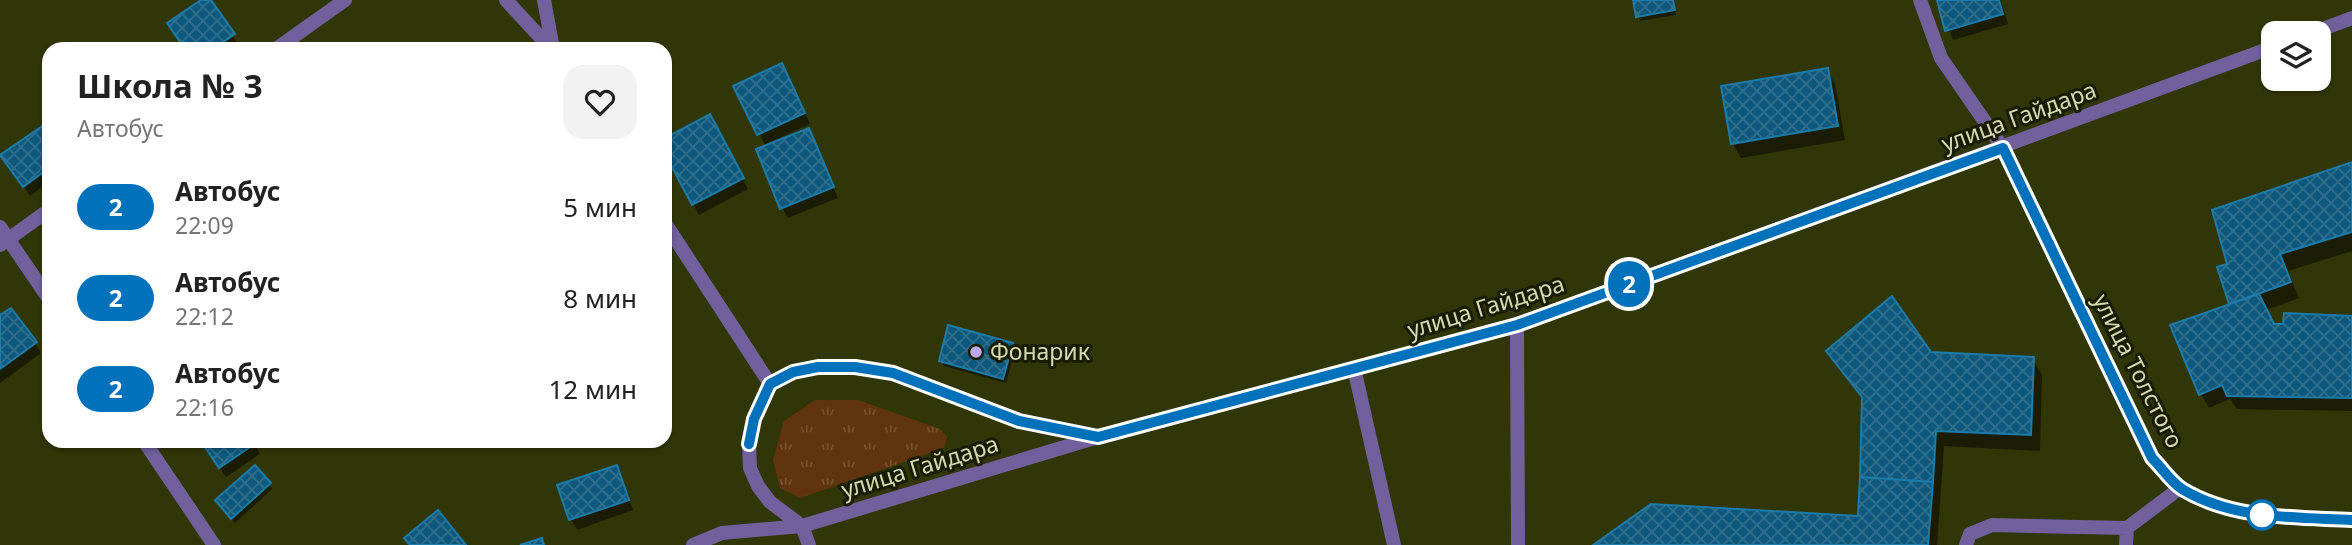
<!DOCTYPE html>
<html lang="ru">
<meta charset="utf-8">
<style>
:root{--surface:#fff;--page:#f2f2f2;--text:#222;--muted:#767676}
body{margin:0;font-family:"Noto Sans",sans-serif;background:var(--page);color:var(--text);height:100vh;display:flex;flex-direction:column;font-size:26px;white-space:nowrap}
*{box-sizing:border-box;margin:0}
p{font-size:23px;color:var(--muted)}
.icon{flex:none;width:38px;height:38px;fill:none;stroke:currentColor;stroke-width:2;stroke-linecap:round;stroke-linejoin:round}
.map{position:relative;flex:1;overflow:hidden}
.sheet{position:absolute;left:42px;top:42px;width:630px;height:406px;display:flex;flex-direction:column;background:var(--surface);border-radius:21px;box-shadow:0 2px 5px #0004}
.sheet>*{flex:none}
.badge{padding:0 14px;border-radius:23px;font-size:24px;line-height:46px}
.fabs{position:absolute;left:2261px;top:21px;display:grid;gap:14px}
.fabs a{display:grid;place-items:center;width:70px;height:70px;border-radius:14px;background:var(--surface);box-shadow:0 2px 5px #0004;font-size:35px}
.map>.badge{position:absolute;translate:-50% -50%;box-shadow:0 0 0 4px #fff}
.round{display:grid;place-items:center;flex:none;width:74px;height:74px;border-radius:21px;background:var(--page)}
.overview{display:flex;align-items:center;justify-content:space-between;height:119px;padding:0 35px}
h1{font-size:33px;font-weight:700;line-height:52px}
ul{padding:0;list-style:none}
li{display:flex;align-items:center;gap:21px;height:91px;padding:0 35px}
li div{flex:1}
li b{display:block;font-size:26px}
li em{font-style:normal}
li .badge{min-width:77px;font-weight:700;text-align:center}
.map>svg:first-child{display:block}
.grass{fill:url(#grass-tufts)}
.shadow{fill:#0007}
.building{fill:url(#building-cross-hatch);stroke:#1c7ba9;stroke-width:2}
.lines{fill:none;stroke-linecap:round;stroke-linejoin:round}
.service{stroke:#71609c;stroke-width:14}
.minor{stroke:#71609c;stroke-width:14}
.tertiary{stroke:#71609c;stroke-width:14}
.line-casing{stroke:#fff;stroke-width:16}
.line{stroke:#0072bc;stroke-width:10}
.poi-dot{fill:#bda9f5;stroke:#191c00;stroke-width:2.5}
.stop-dot{fill:#fff;stroke:#0072bc;stroke-width:3.5}
.labels{text-anchor:middle;stroke-width:6;stroke-linejoin:round;paint-order:stroke}
.street-label{font-size:23px;fill:#d2dab1;stroke:#191c00}
.poi-label{font-size:23px;fill:#d2dab1;stroke:#191c00;text-anchor:start}
</style>
<div class="map">
<svg width="2352" height="545" viewBox="0 0 2352 545">
<defs>
<pattern id="grass-tufts" width="24" height="20" patternUnits="userSpaceOnUse" patternTransform="scale(1.75)"><rect width="24" height="20" fill="#613410"/><path d="M3 7l-1-3M5 7V3M7 7l1-3M15 17l-1-3M17 17v-4M19 17l1-3" fill="none" stroke="#775130"/></pattern>
<pattern id="building-cross-hatch" width="8" height="8" patternUnits="userSpaceOnUse" patternTransform="scale(1.75)"><rect width="8" height="8" fill="#0d587c"/><path d="M0 0l8 8M0 8l8-8" fill="none" stroke="#2f6f8c"/></pattern>
</defs>
<rect width="100%" height="100%" fill="#313607"/>
<!-- grass -->
<path class="grass" d="M815 400H858L940 429 947 437 944 448 800 498 780 488 773 460 784 421Z"/>
<!-- shadow -->
<path class="shadow" d="M204 0H209L239 45 233 49H186Z
M1635 0H1674L1676 15 1640 21Z
M1939 0H2001L2008 24 1953 40Z
M1827 70 1835 84 1845 140 1741 158 1733 144 1723 87Z
M787 75 810 124 768 143 769 146 809 130 838 198 788 218 782 208 766 147 736 87Z
M48 124 49 182 30 196 9 166Z
M716 127 748 189 699 215 665 150V140Z
M2352 164V251L2288 271 2299 298 2266 310 2274 326 2352 318V411L2237 409 2230 399 2209 408 2201 394 2232 305 2229 265Z
M0 318 35 343 41 353 0 383Z
M1012 345 1015 350 1006 383 944 366 941 361Z
M1828 352 2033 359 2042 375 2040 451 1944 446 1937 545H1596L1860 518 1864 401Z
M202 441H253L260 454 226 477Z
M255 467 272 489 235 523 220 505Z
M616 467 633 510 577 530 571 519Z"/>
<!-- building -->
<path class="building" d="M201 0H211L235 34 213 49H185L167 23Z
M1633 0H1673L1675 10 1636 17Z
M1937 0H1999L2003 14 1945 31Z
M782 63 805 113 757 135 733 86Z
M1828 68 1838 126 1731 144 1721 86Z
M710 114 744 178 692 205 665 154V138Z
M48 122 49 168 23 187 0 155Z
M809 128 834 187 780 209 756 149Z
M2352 162V232L2280 254 2291 282 2229 304 2217 267 2227 264 2212 210Z
M2259 294 2274 324H2283L2284 313 2352 316V398L2227 396 2222 385 2199 395 2170 325Z
M1892 296 1931 352 2034 357 2031 435 1936 431 1933 482 1860 477 1862 397 1826 351Z
M11 308 37 342 0 369V315Z
M948 325 1013 343 1003 379 939 361Z
M201 441H255L256 443 219 468Z
M255 465 271 483 231 519 215 500Z
M617 465 629 500 569 520 557 485Z
M1860 477 1933 482 1928 545H1593L1651 504 1858 516Z
M438 510 466 545H410L404 538Z
M542 538 544 545H520Z"/>
<g class="lines">
<!-- service -->
<path class="service" d="M0 227 49 299
M1517 325 1518 545
M1354 368 1394 545
M144 441 214 545
M1966 545 1970 534 1992 525 2127 528 2180 488
M2126 545 2127 528"/>
<!-- minor -->
<path class="minor" d="M506 0 551 49
M544 0 553 49
M1920 0 1941 58 2003 148
M276 49 345 0
M665 223 770 384
M0 245 49 210
M809 545 802 526 770 502 758 486 750 468 749 444 754 420 770 384 793 372 818 367H855L893 373 1019 420 1098 437"/>
<!-- tertiary -->
<path class="tertiary" d="M2312 33 2352 18
M2003 148 2152 458C2161 468 2171 482 2182 489 2233 520 2295 517 2352 520
M693 545 722 533 802 526 1098 437 1517 325 2273 47"/>
</g>
<g class="lines">
<!-- line casing -->
<g class="line-casing">
<path id="line" d="M749 444 754 419 770 384 793 372 818 367H855L893 373 1019 421 1098 437 1517 325 2003 148 2152 458C2162 468 2171 482 2182 489 2233 520 2295 517 2352 520"/>
</g>
<!-- line -->
<use href="#line" class="line"/>
</g>
<!-- markers -->
<circle class="poi-dot" cx="976" cy="352" r="7"/>
<circle class="stop-dot" cx="2262" cy="515" r="14"/>
<g class="labels">
<!-- street labels -->
<g class="street-label">
<text transform="translate(2019 117) rotate(-20)" y="8">улица Гайдара</text>
<text transform="translate(1486 307) rotate(-17)" y="8">улица Гайдара</text>
<text transform="translate(2138 371) rotate(63)" y="8">улица Толстого</text>
<text transform="translate(920 467) rotate(-17)" y="8">улица Гайдара</text>
</g>
<!-- poi labels -->
<g class="poi-label">
<text x="990" y="360">Фонарик</text>
</g>
</g>
</svg>
<div class="fabs">
<a><svg class="icon" aria-label="layers" viewBox="0 0 24 24"><path d="M12 4l9 5-9 5-9-5zM3 14l9 5 9-5"/></svg></a>
</div>
<b class="badge" style="left:1629px;top:284px;background:#0072bc;color:#fff">2</b>
<section class="sheet">
<div class="overview"><div><h1>Школа № 3</h1><p>Автобус</p></div><a class="round"><svg class="icon" aria-label="heart" viewBox="0 0 24 24"><path d="M12 20l-8-8c-3-5 5-10 8-4 3-6 11-1 8 4z"/></svg></a></div>
<ul>
<li><span class="badge" style="background:#0072bc;color:#fff">2</span><div><b>Автобус</b><p>22:09</p></div><em>5 мин</em></li>
<li><span class="badge" style="background:#0072bc;color:#fff">2</span><div><b>Автобус</b><p>22:12</p></div><em>8 мин</em></li>
<li><span class="badge" style="background:#0072bc;color:#fff">2</span><div><b>Автобус</b><p>22:16</p></div><em>12 мин</em></li>
</ul>
</section>
</div>
